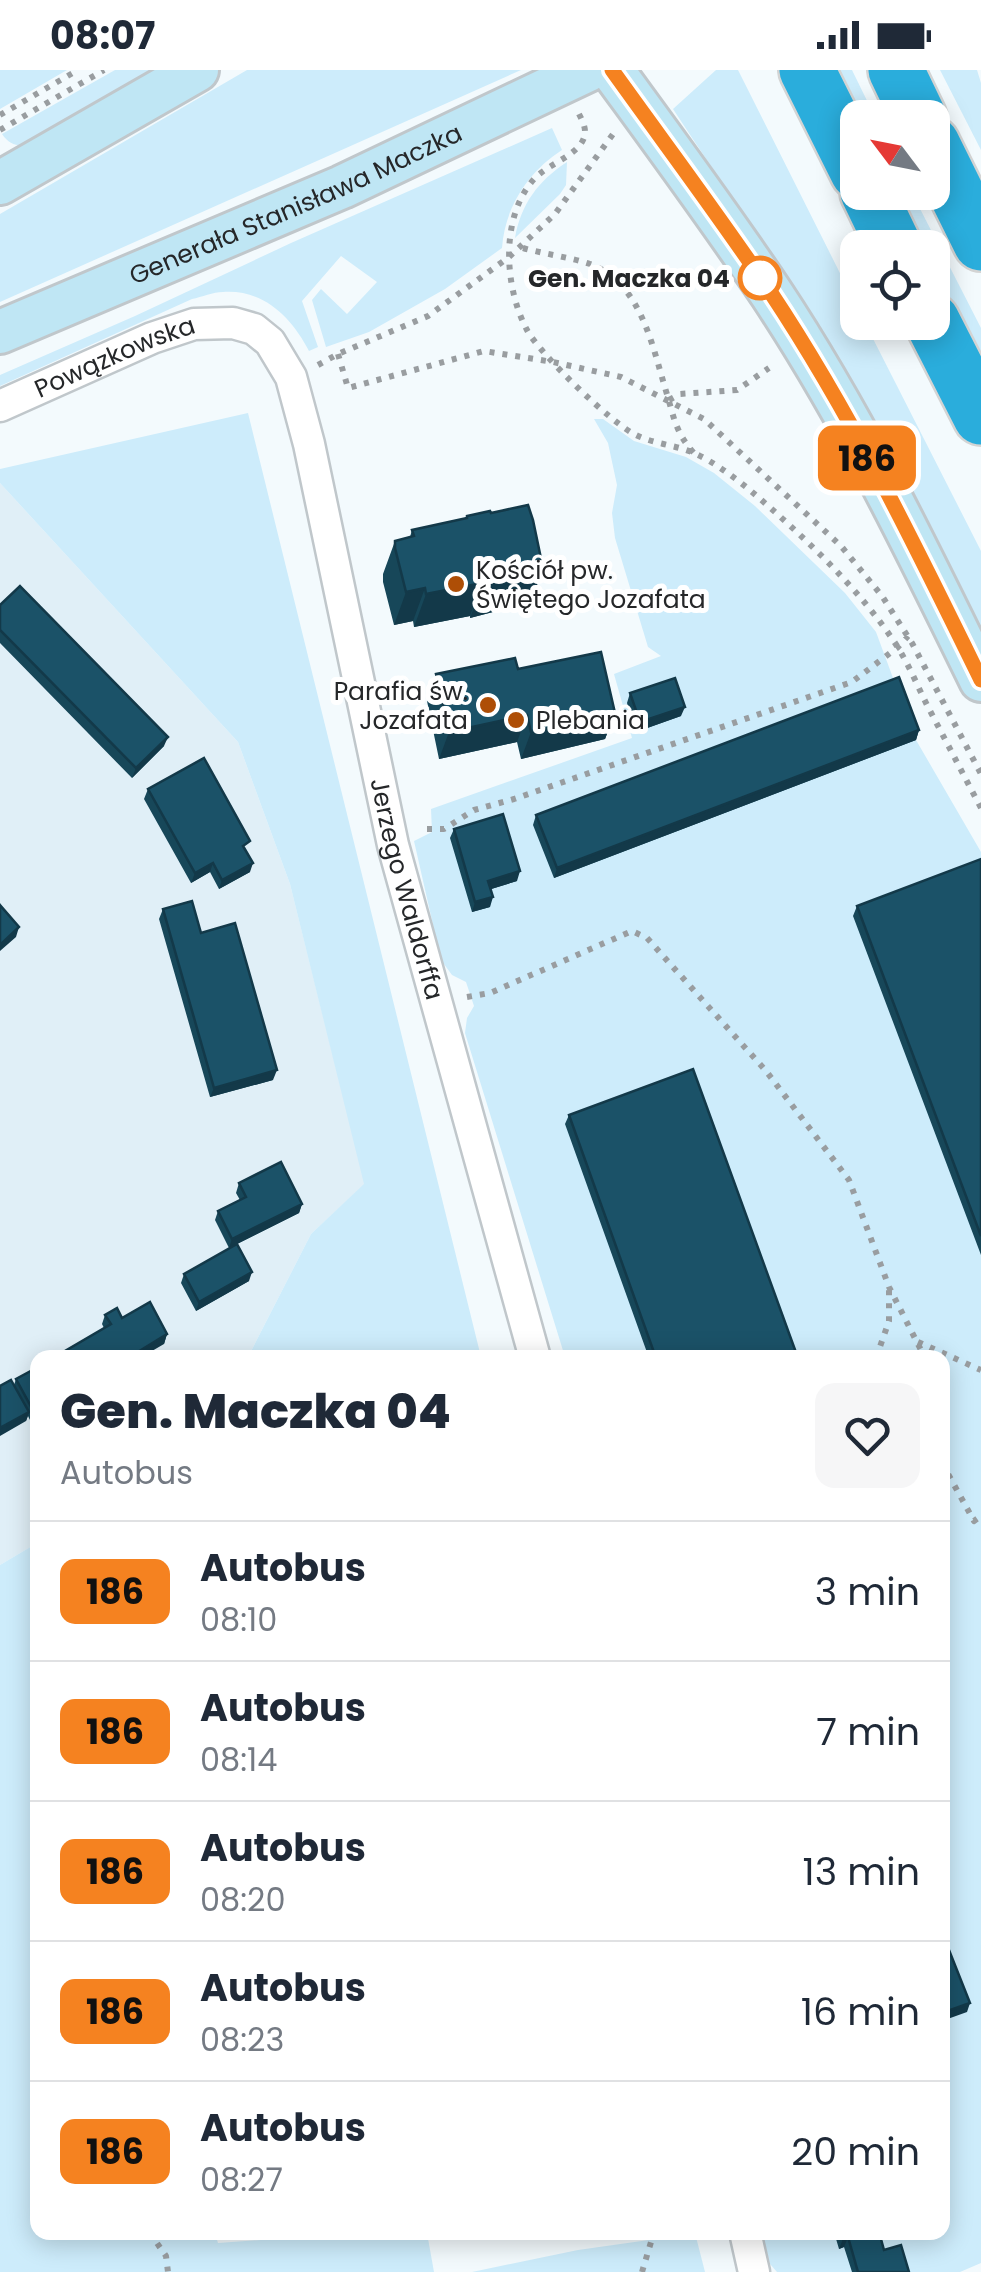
<!DOCTYPE html>
<html lang="pl">
<meta charset="utf-8">
<style>
:root{--surface:#fff;--page:#f6f6f7;--text:#1f2937;--muted:#747a83;--line:#e0e1e3}
body{margin:0;font-family:Poppins,sans-serif;background:var(--page);color:var(--text);height:100vh;display:flex;flex-direction:column;font-size:38px;white-space:nowrap}
*{box-sizing:border-box;margin:0}
p{font-size:32px;color:var(--muted)}
.icon{flex:none;width:55px;height:55px;fill:none;stroke:currentColor;stroke-width:2;stroke-linecap:round;stroke-linejoin:round}
.map{position:relative;flex:1;overflow:hidden}
.side{position:absolute;left:30px;top:1280px;width:920px;height:890px;display:flex;flex-direction:column;background:var(--surface);border-radius:20px;box-shadow:0 5px 25px #0003}
.side>*{flex:none}
.badge{padding:0 20px;border-radius:15px;font-size:35px;line-height:65px}
.needle{width:65px;rotate:302deg}
.fabs{position:absolute;left:840px;top:30px;display:grid;gap:20px}
.fabs a{display:grid;place-items:center;width:110px;height:110px;border-radius:20px;background:var(--surface);box-shadow:0 5px 25px #0003;font-size:50px}
.map>.badge{position:absolute;translate:-50% -50%;box-shadow:0 0 0 5px #fff}
.round{display:grid;place-items:center;flex:none;width:105px;height:105px;border-radius:20px;background:var(--page)}
.head{display:flex;align-items:center;justify-content:space-between;height:170px;padding:0 30px}
h1{font-size:48px;font-weight:800;line-height:75px}
ul{padding:0;list-style:none}
li{display:flex;align-items:center;gap:30px;height:140px;padding:0 30px;border-top:2px solid var(--line)}
li div{flex:1}
li b{display:block;font-size:38px}
li em{font-style:normal}
li .badge{min-width:110px;font-weight:700;text-align:center}
.status{display:flex;justify-content:space-between;align-items:center;height:70px;padding:0 50px;background:var(--surface);direction:ltr}
.status svg{height:28px;fill:currentColor}
.map>svg:first-child{display:block}
.built{fill:#e0eff7}
.green{fill:#cdecfb}
.lines{fill:none;stroke-linecap:round;stroke-linejoin:round}
.minor-casing{stroke:#c0c7cb;stroke-width:35}
.secondary-casing{stroke:#c0c7cb;stroke-width:48}
.motorway-casing{stroke:#d3d4d4;stroke-width:60}
.path{stroke:#999da0;stroke-width:6;stroke-dasharray:5 8;stroke-linecap:butt}
.minor{stroke:#fff;stroke-width:30}
.secondary{stroke:#bfe6f4;stroke-width:42}
.motorway{stroke:#2aaddc;stroke-width:55}
.wall{fill:#174759}
.shaded-wall{fill:#133949}
.building{fill:#1b5268;stroke:#133949;stroke-width:2.5}
.line-casing{stroke:#fff;stroke-width:22}
.line{stroke:#f58220;stroke-width:15}
.stop-dot{fill:#fff;stroke:#f58220;stroke-width:5}
.poi-dot{fill:#ae4e06;stroke:#fff;stroke-width:4}
.labels{text-anchor:middle;stroke-width:10;stroke-linejoin:round;paint-order:stroke}
.street-label{font-size:25px;fill:#252729;stroke:#fff}
.stop-label{font-size:25px;font-weight:bold;fill:#252729;stroke:#fff;text-anchor:end}
.poi-label{font-size:25px;fill:#252729;stroke:#fff;text-anchor:start}
</style>
<div class="status"><b>08:07</b><svg viewBox="0 0 49 12"><path d="M0 12V9h3v3zM5 12V6h3v6zM10 12V3h3v9zM15 12V0h3v12zM26 1h20v11H26zM47 4h2v5h-2z"/></svg></div>
<div class="map">
<svg width="981" height="2202" viewBox="0 0 981 2202">
<rect width="100%" height="100%" fill="#f3fafd"/>
<!-- built -->
<path class="built" d="M0 413 238 672 290 814 365 1114 311 1164 248 1287 38 1288 37 1473 0 1495Z"/>
<!-- green -->
<path class="green" d="M0 0H67L0 39Z
M115 0H153L138 11 32 74C19 77 10 76 2 64Z
M247 0H521L0 232V144Z
M716 0H738L857 237 858 252 865 253 981 481V562C955 510 931 457 903 405 836 278 752 159 673 39Z
M831 0H852L875 47 858 48Z
M940 0H977L981 13V80Z
M552 58 562 80C528 102 505 137 502 178L445 219 369 262 326 277 312 230 321 219 347 244 377 212 341 186 302 231 318 277 309 281C292 248 264 219 223 222 213 222 202 227 192 229L0 316V305L135 246 291 173Z
M567 92 566 115 560 124 515 168C521 134 538 111 567 92Z
M891 123H912L981 258V298L933 204 932 178 919 177Z
M248 343 481 1287H248L311 1164 364 1114 290 814 238 672 0 413V399Z
M594 349H603L634 371 686 387 714 403 755 436 845 523 876 562 916 670 981 782V2193L960 2202H777L770 2194 762 2163 942 2162V1288L565 1287 465 963 467 948 474 936 466 912 452 905 441 890 414 771 432 762 431 739 632 668 614 604 661 586 648 577 615 468 612 443 617 415 608 373Z
M37 1473 38 2162 215 2163 218 2173 331 2165V2162L427 2163 434 2202H0V1495Z
M687 2163H695L705 2202H472L578 2180 677 2166Z"/>
<g class="lines">
<!-- minor casing -->
<g class="minor-casing">
<g id="minor">
<path id="s1" d="M0 336 152 268 194 254 233 253 254 259 270 272 291 307 309 374 393 775 535 1288"/>
<path d="M745 2162 754 2202"/>
</g>
</g>
<!-- secondary casing -->
<g class="secondary-casing">
<g id="secondary">
<path d="M612 0C666 74 720 147 771 223 852 345 917 479 981 610"/>
<path d="M0 113 197 0"/>
<path id="s2" d="M0 262 342 117 588 0"/>
</g>
</g>
<!-- motorway casing -->
<g class="motorway-casing">
<path id="motorway" d="M807 0 858 102
M896 0 919 48
M932 74 981 173
M868 122 895 178
M932 251 981 347"/>
</g>
<!-- path -->
<path class="path" d="M579 44C584 54 588 62 582 72 573 87 547 95 534 109 500 147 504 217 527 260 539 283 612 354 636 365 654 374 676 375 694 383 714 392 734 407 751 421 801 464 861 520 897 576 909 595 918 617 928 637 946 671 963 704 981 738
M0 45 78 0
M0 60 104 0
M523 178C544 184 569 187 590 194 641 213 652 275 666 321 674 347 675 362 694 383
M338 284 348 318 484 281 553 292 621 307 704 349 841 476 882 526 912 573 981 704
M318 295 338 284 428 246 509 187 555 144 613 64
M669 330 680 324 737 320 769 298
M427 759H444L474 740 514 729 852 612 898 577 908 566
M467 927 490 923 632 861 647 868 766 1001 849 1110 889 1217 925 1288
M918 1272 981 1300
M876 1288 889 1251V1219
M942 1322 946 1349 942 1356
M942 1393 974 1451 981 1446
M152 2162V2166L166 2186 168 2202
M642 2202 654 2162"/>
<!-- minor -->
<use href="#minor" class="minor"/>
<!-- secondary -->
<use href="#secondary" class="secondary"/>
<!-- motorway -->
<use href="#motorway" class="motorway"/>
</g>
<!-- wall -->
<path class="wall" d="M491 443 543 498 531 532 470 548V546L414 557 413 551 394 555 383 512V504L395 471 410 467 412 460 466 449 467 446Z
M0 535 164 676 132 708 0 573Z
M518 599 615 643 605 669 521 689 517 672 439 689 427 631 436 604Z
M630 623 681 646 636 662 627 633Z
M919 660 916 670 554 808 533 755 536 745Z
M148 719 246 781 250 802 219 819 210 802 191 813 144 729Z
M454 759 517 811 491 819 490 837 472 842 450 768Z
M981 789V1185L853 846 857 836Z
M163 839 201 863 273 1010 210 1027 159 849Z
M569 1045 798 1288H649L565 1054Z
M239 1113 302 1134 299 1143 229 1178 215 1150 218 1141 240 1130 236 1123Z
M184 1204 249 1211 196 1241 181 1213Z
M105 1245 122 1248 167 1264 164 1274 104 1258 102 1254Z
M38 1297V1348L31 1352 28 1346 26 1351 14 1315 16 1309Z
M834 2162H879L884 2180 909 2202H852L844 2177 839 2179Z"/>
<!-- shaded-wall -->
<path class="shaded-wall" d="M543 498 531 532 470 548 482 515Z
M482 513 470 546 414 557 426 524Z
M425 518 413 551 394 555 406 522Z
M685 637 681 646 636 662 640 652Z
M615 643 605 669 521 689 531 662Z
M527 645 517 672 439 689 449 662Z
M919 660 916 670 554 808 557 798Z
M168 667 164 676 132 708 136 698Z
M213 793 210 802 191 813 195 803Z
M253 793 250 802 219 819 222 810Z
M520 801 517 811 485 821 488 811Z
M493 827 490 837 472 842 475 832Z
M19 857 16 867 0 881V875Z
M277 1000 273 1010 210 1027 214 1018Z
M302 1134 299 1143 229 1178 232 1169Z
M252 1202 249 1211 196 1241 199 1232Z
M167 1264 164 1274 140 1288H128Z
M38 1340V1348L31 1352 34 1342Z
M29 1342 26 1351 0 1366V1358Z
M970 1933 967 1942 942 1951V1943Z
M848 2167 844 2177 839 2179 843 2169Z"/>
<!-- building -->
<path class="building" d="M528 435 533 450 543 498 482 515V513L426 524 425 518 406 522 395 478V471L414 466 412 460 467 448V446L490 441 491 443Z
M20 516 168 667 136 698 0 560V535Z
M601 582 615 643 531 662 527 645 449 662 436 604 515 588 518 599Z
M899 607 919 660 557 798 536 745Z
M675 608 685 637 640 652 630 623Z
M204 688 250 771 243 776 253 793 222 810 213 793 195 803 148 719Z
M503 744 520 801 488 811 493 827 475 832 454 759Z
M981 789V1166L857 836Z
M192 831 201 863 235 853 277 1000 214 1018 163 839Z
M0 835 19 857 0 875Z
M693 999 798 1288H656L569 1045Z
M281 1092 302 1134 232 1169 218 1141 246 1127 239 1113Z
M237 1174 252 1202 199 1232 184 1204Z
M150 1232 167 1264 128 1288H53L111 1254 105 1245 117 1238 122 1248Z
M38 1297V1340L34 1342 16 1309Z
M11 1310 29 1342 0 1358V1316Z
M947 1875 970 1933 942 1943V1877Z
M841 2162H879L884 2180 901 2175 909 2202H858L848 2167 843 2169Z"/>
<g class="lines">
<!-- line casing -->
<g class="line-casing">
<path id="line" d="M612 0C665 74 720 147 771 223 852 345 917 479 981 610"/>
</g>
<!-- line -->
<use href="#line" class="line"/>
</g>
<!-- markers -->
<circle class="stop-dot" cx="760" cy="208" r="20"/>
<g class="poi-dot">
<circle cx="456" cy="514" r="10"/>
<circle cx="488" cy="635" r="10"/>
<circle cx="516" cy="650" r="10"/>
</g>
<g class="labels">
<!-- street labels -->
<g class="street-label">
<text dy="9" stroke="none"><textPath href="#s2" startOffset="322">Generała Stanisława Maczka</textPath></text>
<text dy="9" stroke="none"><textPath href="#s1" startOffset="125">Powązkowska</textPath></text>
<text dy="9" stroke="none"><textPath href="#s1" startOffset="858">Jerzego Waldorffa</textPath></text>
</g>
<!-- stop labels -->
<g class="stop-label">
<text x="730" y="217">Gen. Maczka 04</text>
</g>
<!-- poi labels -->
<g class="poi-label">
<text x="476" y="509">Kościół pw.<tspan x="476" dy="29">Świętego Jozafata</tspan></text>
<text x="468" y="630" text-anchor="end">Parafia św.<tspan x="468" dy="29">Jozafata</tspan></text>
<text x="536" y="659">Plebania</text>
</g>
</g>
</svg>
<div class="fabs">
<a><svg class="needle" viewBox="-14 -14 28 28"><path d="M0-13l5 13h-10z" fill="#e53935"/><path d="M0 13l5-13h-10z" fill="#747a83"/></svg></a>
<a><svg class="icon" aria-label="locate" viewBox="0 0 24 24"><circle cx="12" cy="12" r="6"/><path d="M12 2v4M12 18v4M2 12h4M18 12h4"/></svg></a>
</div>
<b class="badge" style="left:867px;top:388px;background:#f58220;color:#111">186</b>
<section class="side">
<div class="head"><div><h1>Gen. Maczka 04</h1><p>Autobus</p></div><a class="round"><svg class="icon" aria-label="heart" viewBox="0 0 24 24"><path d="M12 20l-8-8c-3-5 5-10 8-4 3-6 11-1 8 4z"/></svg></a></div>
<ul>
<li><span class="badge" style="background:#f58220;color:#111">186</span><div><b>Autobus</b><p>08:10</p></div><em>3 min</em></li>
<li><span class="badge" style="background:#f58220;color:#111">186</span><div><b>Autobus</b><p>08:14</p></div><em>7 min</em></li>
<li><span class="badge" style="background:#f58220;color:#111">186</span><div><b>Autobus</b><p>08:20</p></div><em>13 min</em></li>
<li><span class="badge" style="background:#f58220;color:#111">186</span><div><b>Autobus</b><p>08:23</p></div><em>16 min</em></li>
<li><span class="badge" style="background:#f58220;color:#111">186</span><div><b>Autobus</b><p>08:27</p></div><em>20 min</em></li>
</ul>
</section>
</div>
